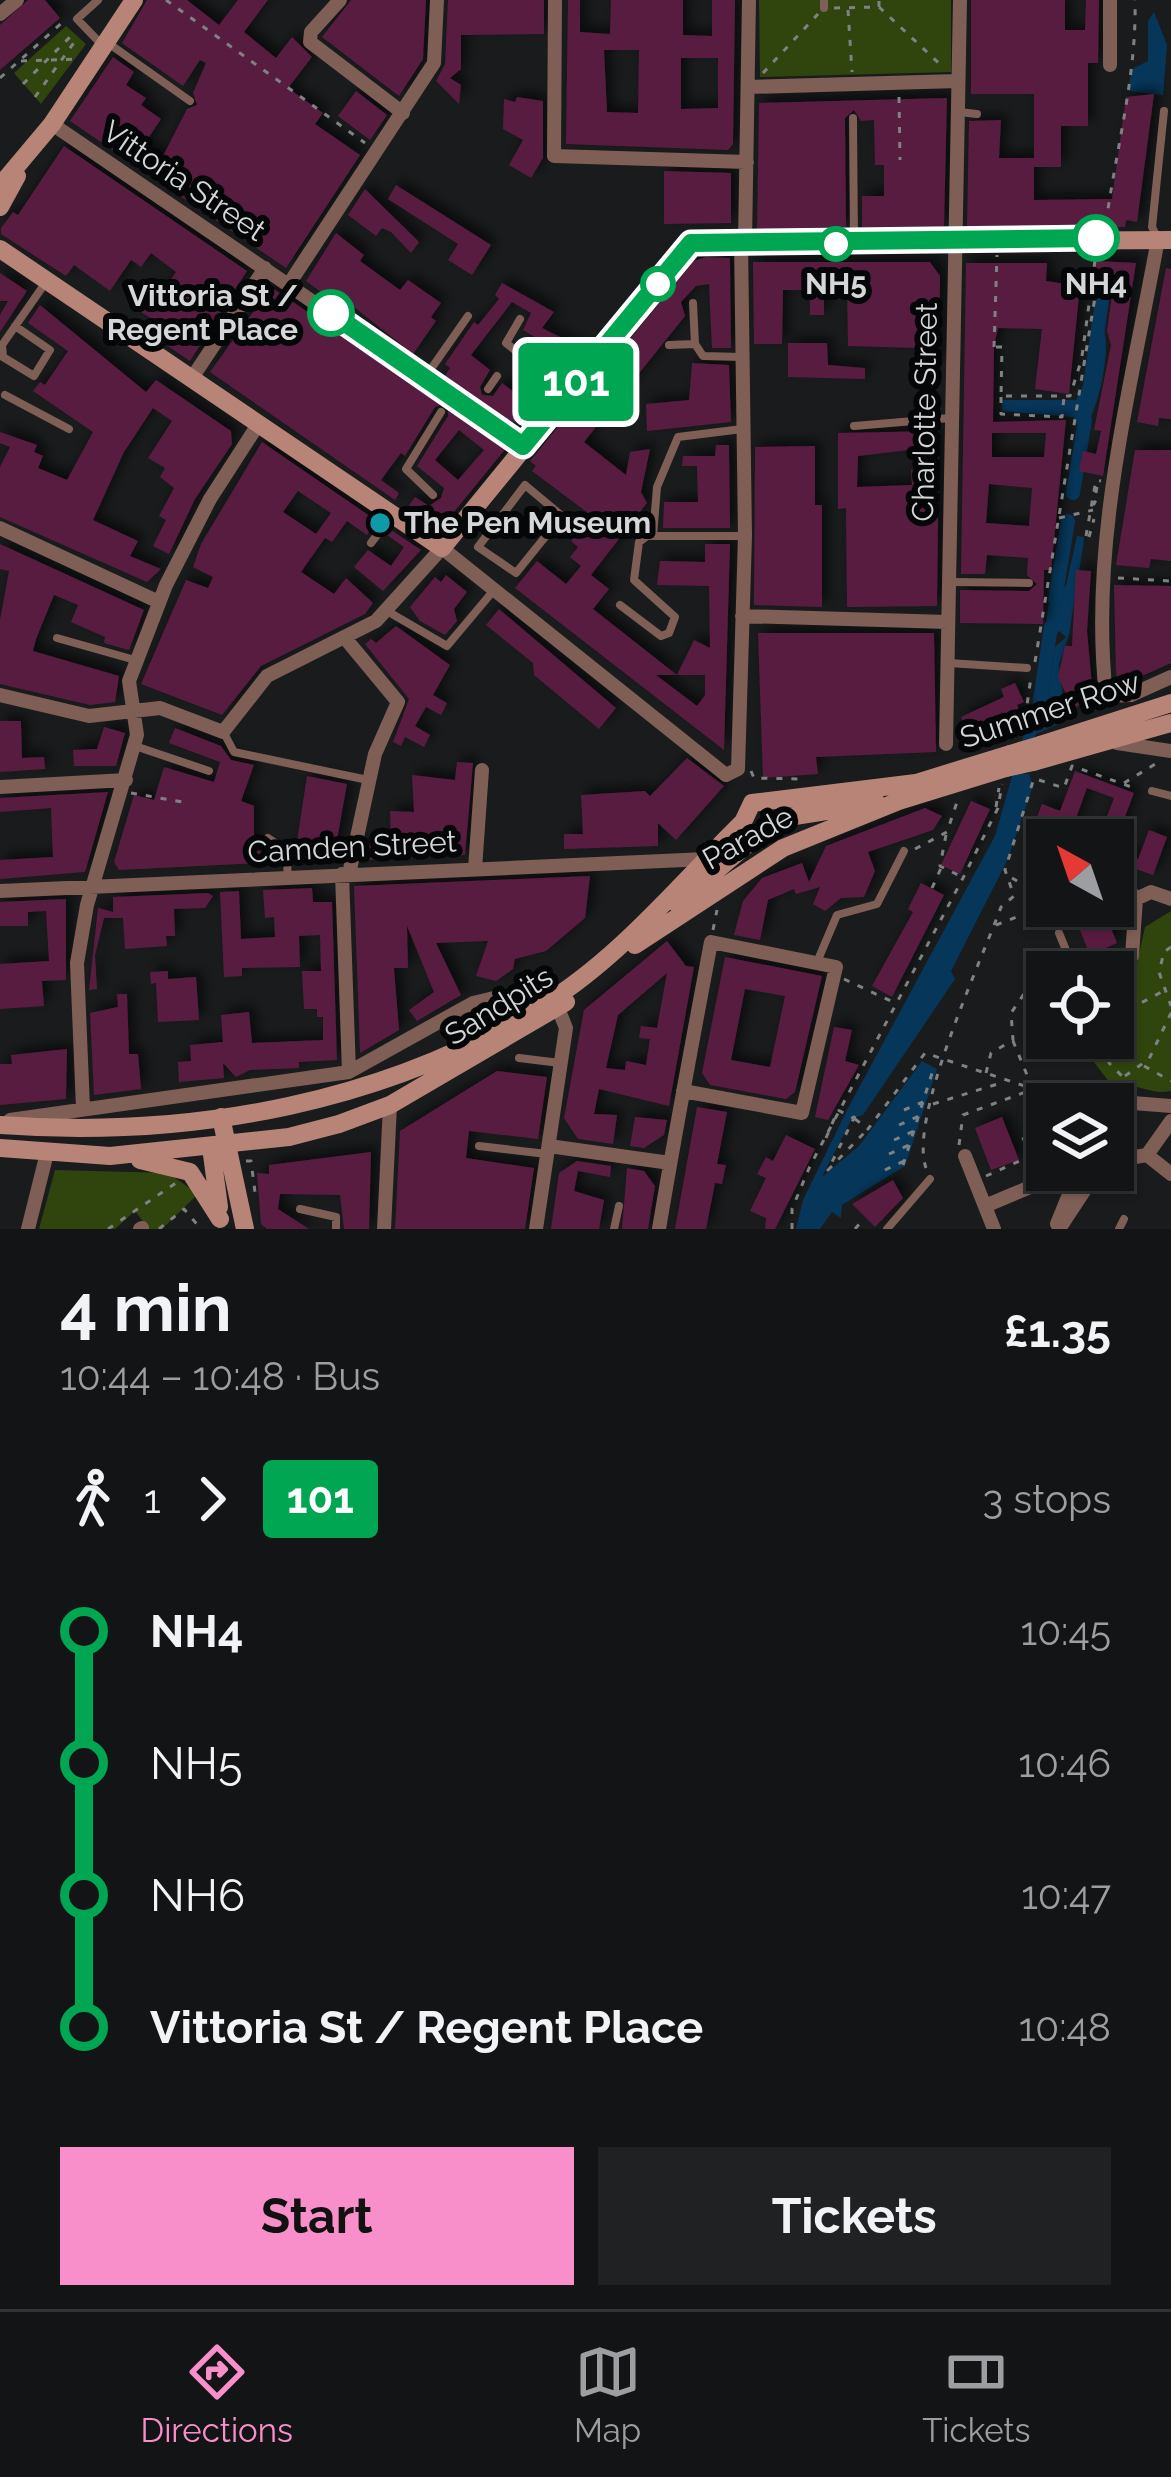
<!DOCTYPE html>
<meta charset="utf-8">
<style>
:root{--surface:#131416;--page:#202123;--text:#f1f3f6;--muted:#9d9ea1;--line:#323335;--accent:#f98fca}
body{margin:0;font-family:Raleway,sans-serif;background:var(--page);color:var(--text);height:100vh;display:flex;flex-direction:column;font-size:45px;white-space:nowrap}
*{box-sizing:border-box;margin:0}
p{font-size:39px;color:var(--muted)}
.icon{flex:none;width:66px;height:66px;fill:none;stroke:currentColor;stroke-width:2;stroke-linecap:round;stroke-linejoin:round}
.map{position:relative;height:1229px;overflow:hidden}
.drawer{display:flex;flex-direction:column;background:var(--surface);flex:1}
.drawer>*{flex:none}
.badge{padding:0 24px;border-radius:9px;font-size:42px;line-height:78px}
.needle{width:78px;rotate:320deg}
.controls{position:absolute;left:1026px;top:819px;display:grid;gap:24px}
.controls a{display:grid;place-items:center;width:108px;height:108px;border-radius:0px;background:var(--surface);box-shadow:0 3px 9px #0004,0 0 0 3px var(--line);font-size:60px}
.map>.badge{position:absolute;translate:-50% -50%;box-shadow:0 0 0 6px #fff}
.legs{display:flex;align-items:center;gap:18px;height:132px;padding:0 60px;font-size:39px}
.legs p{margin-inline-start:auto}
.summary{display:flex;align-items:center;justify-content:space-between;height:204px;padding:0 60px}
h1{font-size:66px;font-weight:700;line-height:90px}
.action{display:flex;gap:24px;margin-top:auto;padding:24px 60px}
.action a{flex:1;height:138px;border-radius:0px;background:var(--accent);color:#111;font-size:48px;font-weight:700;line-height:138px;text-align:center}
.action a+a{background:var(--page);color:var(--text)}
ul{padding:0 60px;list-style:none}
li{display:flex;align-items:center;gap:42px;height:132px;font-size:45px}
li i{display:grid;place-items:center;width:18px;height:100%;margin:0 15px;background:currentColor}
li i::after{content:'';width:30px;height:30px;margin:-15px;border:9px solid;border-radius:50%;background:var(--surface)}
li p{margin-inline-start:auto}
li:first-child i{background:linear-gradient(#0000 50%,currentColor 0)}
li:last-child i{background:linear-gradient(currentColor 50%,#0000 0)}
.menu{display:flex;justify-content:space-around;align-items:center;height:168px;border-top:3px solid var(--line);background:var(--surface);font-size:33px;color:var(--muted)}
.menu a{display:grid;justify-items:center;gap:6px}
.menu .selected{color:var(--accent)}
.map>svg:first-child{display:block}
.green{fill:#30440e}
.water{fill:#06375b}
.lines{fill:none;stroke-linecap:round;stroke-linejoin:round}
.canal{stroke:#06375b;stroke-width:14}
.building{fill:#591c41;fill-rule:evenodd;filter:url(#shadow)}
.path{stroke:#808183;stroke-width:3;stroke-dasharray:6 9;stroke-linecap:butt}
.lane{stroke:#7f5e56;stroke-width:8}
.street{stroke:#7f5e56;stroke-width:14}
.secondary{stroke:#b98478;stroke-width:18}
.path-bridge{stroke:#808183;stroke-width:3;stroke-dasharray:6 9;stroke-linecap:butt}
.secondary-bridge{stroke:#b98478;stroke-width:18}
.line-1-casing{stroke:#fff;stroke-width:27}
.line-1{stroke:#00a651;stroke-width:18}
.stop-1-dot{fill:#fff;stroke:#00a651;stroke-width:6}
.culture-dot{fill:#0f9aa8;stroke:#050607;stroke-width:4.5}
.labels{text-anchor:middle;stroke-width:12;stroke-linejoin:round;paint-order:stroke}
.street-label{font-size:30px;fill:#d5d6d7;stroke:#050607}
.stop-label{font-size:30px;font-weight:bold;fill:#d5d6d7;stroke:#050607}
.poi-label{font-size:30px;font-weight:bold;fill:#d5d6d7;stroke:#050607;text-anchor:start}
</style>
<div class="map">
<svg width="1171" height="1229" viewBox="0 0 1171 1229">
<defs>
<filter id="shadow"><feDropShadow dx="6" dy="-6" stdDeviation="6" flood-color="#0009"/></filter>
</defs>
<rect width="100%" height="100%" fill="#191b1d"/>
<!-- green -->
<path class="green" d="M759 0H951V72L760 77Z
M66 26 86 44 41 104 14 73Z
M1171 911V1091C1152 1096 1135 1081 1113 1087L1090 1057 1094 1038H1113V985L1137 963 1145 927Z
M55 1170 168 1173 198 1194 162 1229H149L135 1211 115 1229H39Z"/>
<!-- water -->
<path class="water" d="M1154 12 1167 45 1163 95 1128 91 1132 69 1148 61V21Z
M1104 330C1111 355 1098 411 1082 434L1073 417 1002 411V400H1076L1084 383 1096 377Z
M1077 536 1084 537 1083 547 1069 635 1059 665 1064 707H1077L1067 720 1036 734 1023 774H1029L1033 786 1008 859 951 971 955 979 863 1115 852 1118 822 1177 859 1146 922 1061 937 1069 905 1166 842 1205 841 1218 832 1212 820 1229H796L803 1200 848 1108 995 836 1033 702 1041 687 1044 697 1048 693 1055 647 1066 637 1059 631 1048 642C1046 621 1045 602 1058 583L1063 589 1066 585Z"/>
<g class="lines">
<!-- canal -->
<path class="canal" d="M1089 392 1105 280
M1073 493 1085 420
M1055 600 1068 521
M1040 700 1051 627"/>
</g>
<!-- building -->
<path class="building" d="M28 0H45L60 18 0 70V25Z
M147 0H187L219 25 238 0H268L244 32 276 58 292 37 312 57 288 88 323 113 315 124 360 155 286 268 70 121 113 57 134 72 126 85 146 98 141 105 161 119 145 143 163 156 187 109 197 105 193 93 206 63 200 60 183 86 122 43Z
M351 0H426L423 59 399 96 322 37Z
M448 0H544V34L461 35V69L450 78 461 85 459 104 436 81 445 64Z
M568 0H580V32L610 34 611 0H683V35L712 36V0H735L733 144 728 150 566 144ZM604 50H639L638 113 607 112ZM681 58H718V108L681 109Z
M971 0H1065V30H1085L1086 0H1099L1098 63H1088V126H1061V167H1034V200L1112 199 1126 97 1154 94 1137 222 1126 220 1125 227 967 226 969 121 1001 120 999 158H1034V94H971Z
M356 91 387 115 370 140 338 116Z
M517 97 543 101V158L531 178 509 165 523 140 503 129 504 99 515 102Z
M947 98 944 227H862V196H884V165H875L874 120 861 121 854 110 845 118 846 227 757 229 759 103Z
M64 146 247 271 190 361 150 334 158 323 138 310 152 290 160 296 176 272 151 253 141 267 131 260 110 291 74 265 66 276 1 234V228L13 212 18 215Z
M664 171 731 173V223L664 224Z
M396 185 491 245 472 275 448 260 458 244 388 199Z
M365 189 419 242 411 253 391 232 382 228 376 236 348 215Z
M336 233 364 255 360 261 400 290 408 280 441 303 431 317 436 321 413 354 353 306 348 312 306 281Z
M706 257 730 258 731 348H712L709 284 696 286 681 302 685 316 584 442 626 475 630 452 650 449 641 492 647 503 591 575 609 589 593 609 677 675 694 640 710 648 709 586 657 585 660 561 705 562V544H730L724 750 515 588 537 561 566 584 581 566 570 557 578 547 571 541 592 516 532 471 536 466 530 461 694 261ZM656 675H705V695L697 706Z
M1096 261 1136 263 1103 476 1079 471 1083 451 1096 454 1101 431 1094 430 1111 345 1107 331 1114 281 1093 279Z
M753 262H930L940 276 939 363H918V348L848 346 847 284H824V315H810V290H783L782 344H754Z
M966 263H1047L1046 281 1080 286 1069 394 1035 389 1042 329 998 328 994 346 993 422 1066 420 1051 570H1044L1043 624 960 623V590L1029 591 1037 584 1027 575 1028 558 987 555 985 574H961ZM992 433H1046L1044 457H992ZM989 484 1032 488 1029 526 986 523Z
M1166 268 1171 269V419L1159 418 1158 426 1137 422Z
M0 273 27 291 0 332V315L8 301H0Z
M502 283 554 312 542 328 586 350 537 410 529 403 514 423 445 376 450 368 445 364 474 322 478 325 499 299 495 295ZM512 302 531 313 523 330 555 349 544 363 545 375 531 380 535 383 526 401 502 383 493 396 482 395 480 387 490 370 471 355Z
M271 287 443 404 435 407 405 456 401 453 381 480 399 493 395 500 210 372Z
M40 305 146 392 156 380 231 431 232 444 195 499 169 554 153 546 166 520 159 516 174 488 160 477 165 468 148 458 172 421 153 408 124 452 93 520 138 541 130 556 161 569 147 582 0 517V467L10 447 0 443V432L37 445 34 452 43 456 38 468 67 480 93 432 33 391 40 382 45 385 68 351 28 323Z
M788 343H827L828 365 865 368V379L788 377Z
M692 363 729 365 731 422 647 431 646 404 689 400Z
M448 407 507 447 440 529 407 508 415 497 429 506 441 498 444 488 417 466 448 416ZM459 430 484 450 458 480 435 460Z
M939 431 937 606 847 607 846 508 838 509V433ZM926 448 925 468 911 470 912 485 857 487 858 456Z
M262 442 377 521 367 535 347 521 332 542 325 538 301 572 334 594 346 578 373 603 365 614 261 666 222 715 141 684 186 580 208 588 213 577 193 567 201 544ZM298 491 331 513 316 534 283 512Z
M716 445H729L730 528H663L664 502H698L697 466H682L683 456H715Z
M815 446V505H822V607L754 605 755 447Z
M1135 450H1171V561L1151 559 1149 568 1116 565Z
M391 530 421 550 383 591 354 567 368 550 391 566 404 547 387 535Z
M0 544 144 610 129 650 104 643 105 637 71 622 78 605 54 595 36 639 33 651 119 676 115 702 90 705 0 684V620L9 571 0 569Z
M1076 570 1091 571 1087 631 1093 697 1073 709 1058 677 1065 646H1072Z
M446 575 467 592 454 609 457 621 445 635 420 621 410 607 435 577 441 582Z
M1114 585 1171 586V663L1124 684 1116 675Z
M499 609 616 708 599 729 534 675 533 663 486 625Z
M396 626 450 665 433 695 447 703 441 715 426 707 415 726 430 735 424 747 405 737 401 746 393 742 409 699 365 644 371 639 376 643Z
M758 633H934L936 752 816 757 818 774 763 778Z
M1015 683 1024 702 1017 705 1022 716 969 736 961 717 1004 697 1001 689Z
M0 721H21L22 758 44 757 45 769 0 772Z
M104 727 125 733 116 766H74L73 750 97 749Z
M175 728 221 746 231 760 254 765 241 801 254 806V851L271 850 279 862 119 870 114 862 134 795 154 800 164 767 214 782 220 762 169 743Z
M687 758 724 786 676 840 658 823V846L564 849V834H583L581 795 645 791 650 796Z
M457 762 473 763 465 855 364 860 367 843 391 842 390 811 414 812 412 775 455 780Z
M1075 771 1134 793 1116 840H1098L1114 798 1087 788 1072 829 1037 817 1042 804 1060 811Z
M307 776 347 784 335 851 322 848 320 859 295 854Z
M108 792 85 872 0 879V860L53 857 51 808 0 812V798Z
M971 801 990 809 960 874 941 865Z
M925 808 942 816 933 830 868 852 875 871 864 897 841 898 825 911 813 904 820 887 796 894 794 889 768 900 760 940 734 935 743 901 762 878 802 863 809 882 826 846Z
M1149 830 1167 837 1153 875 1113 861V850L1138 859Z
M590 876 585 918 546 951 515 959 513 969 496 981 476 976 488 941 436 943 461 995 417 1021 409 1010 434 992 407 926 408 968H394L399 1030 360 1053 354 886Z
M921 883 944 895 892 997 872 986 913 912 908 909Z
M312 888 313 902H332L337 1060 299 1062V1068L250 1070 236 1077 223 1063 224 1078 179 1082 178 1062 191 1061 190 1045 223 1042 221 1015 249 1012 252 1043 323 1040V1017H317V1009H304L302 971H321L320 935 299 936 300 967 242 968V976L224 977 220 892 239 891 241 939 275 937 274 917 265 918 263 890Z
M208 893 213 896 205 908 174 909 175 936H166L167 946 125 949 123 918H104L95 955 97 989 89 990 98 908 113 912V897Z
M66 899V980L42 981 44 1006 0 1009V964L49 961 46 911 28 912V926H0V902Z
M1102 906 1117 943 1090 955 1074 915Z
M667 941 686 966 694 967 669 1106 599 1089 594 1114 617 1115 613 1144 578 1139 564 1118 584 1010ZM667 973 657 1028 641 1026 639 1038 650 1039 646 1065 626 1061 625 1070 606 1068 618 1015Z
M725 957 822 976 795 1092 786 1099 710 1085 702 1073ZM745 989 785 996 770 1067 731 1060Z
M168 971V979L196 977 199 1020 158 1022 156 983 151 984 150 972Z
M117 994H127L129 1054H138L141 1089 94 1095 90 1013 118 1007Z
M1047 1010V1038H1063L1067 1050 1040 1060 1025 1017Z
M834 1027 852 1030 845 1061 859 1065 828 1120 815 1117Z
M67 1049 66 1099 0 1105V1064H12L11 1055Z
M497 1071 547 1077 538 1139 469 1131 466 1158 534 1168 525 1229H395L400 1131Z
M697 1107 727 1112 717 1164 726 1165 722 1184 715 1183 706 1229H675Z
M635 1117 667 1120 664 1135 644 1148 630 1146Z
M1002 1117 1019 1160 991 1170 975 1128Z
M786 1135 815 1149 775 1229H765L766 1218 750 1211 766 1178 757 1174 766 1157 773 1161Z
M371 1152 369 1229H344L340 1195 280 1194 278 1209 309 1229H267L261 1224 257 1173 269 1174V1165Z
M577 1161 611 1166 610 1177 578 1171 574 1191 604 1200 599 1229H551L559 1173Z
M627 1168 644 1171 655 1186 648 1229H622Z
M893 1180 903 1198 875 1227 852 1204Z"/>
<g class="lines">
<!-- path -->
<path class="path" d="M166 0 365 143
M879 7 944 68
M834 8 879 7V0
M848 10 852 72
M21 61 77 59
M763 73 818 14
M0 78 66 19
M23 84 74 33
M35 97 78 37
M899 97 900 160
M1106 223C1116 149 1137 74 1135 0
M994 347 997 255
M996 347H1002L1001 396H1070L1082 358
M1082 356 1096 253
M1001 397V414L1062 417 1064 397
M1097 487 1094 504 1097 498
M1086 536 1096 480 1101 481
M1089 537 1094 519
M1118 578 1171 581
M1035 662 1098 279
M1023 733 1031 677
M1014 738 1018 717
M751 771 754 778 802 779
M1039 780 1064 788 1072 766 1137 789
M1124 783 1157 763
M131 793 188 803
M996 807 999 788
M946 835 940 866 962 877
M915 849 947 832 957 802
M1012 878 1047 899
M932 888 941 868
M996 925 1047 905
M713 930 717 910
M1171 947 1164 952 1159 972 1171 1006
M844 979 895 1003
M1013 1041 1032 1087
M1144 1066 1171 1081
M986 1073 991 1053 1013 1040 1011 1013 1024 994 1047 983
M1125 1076 1149 1059 1171 1013
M1123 1090V1077L1109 1063 1128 1010 1165 990
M933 1104 1004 1082
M904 1110 923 1102
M855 1116 828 1170 867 1130
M855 1119 868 1129 925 1053 1052 1095H1112
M899 1125 919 1116
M826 1138 838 1110
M894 1140 914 1131
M959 1145 963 1115 1031 1090
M889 1154 909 1145
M246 1161H251L256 1200
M903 1165 933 1070
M926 1168C908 1118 981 962 1001 907L1014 896 1005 870 1035 775
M885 1170 904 1161
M986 1176 1024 1159 1029 1150 1022 1136 1047 1126
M108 1229 176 1183
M159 1229 184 1209 201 1229
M792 1229V1209L810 1166 963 878 998 808 1002 784
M855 1229 861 1222"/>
<!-- lane -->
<path class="lane" d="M98 0 77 19 103 46
M824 8V0
M108 43 190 101
M959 112 977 114
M853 118 854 243
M1158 239 1152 227 1164 111
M693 303 695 344 703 356 742 357
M520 319 506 343 539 369
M15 326 50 350 34 376 3 357 2 345 46 282
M669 345 695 344
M426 376 468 316
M488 389 497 376
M5 395 69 429
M854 426 950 418
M525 485 562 516 516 573 478 547Z
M433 495 406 469 441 412
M653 536 657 487 678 437 742 429
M371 543 392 515
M951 582 1029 583
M620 605 661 636 669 633 675 617 634 580 639 542 647 536H744
M387 611 447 646 494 590
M57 638 135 660
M949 663 1027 668
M224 733 234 752 368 780
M135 746 209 771
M1152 791 1171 796
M268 838 286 850 288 877
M1046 842H1047
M1113 880 1139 895
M1059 933 1075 972
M817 962 837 915 877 904 904 851
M1078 1046 1085 1038
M519 1058 560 1063
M479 1146 547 1154
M300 1209 336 1217V1229
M614 1229 619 1206
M887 1229 930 1179
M1119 1229 1124 1219"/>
<!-- street -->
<path class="street" d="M340 0 311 32 310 42 403 113
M555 0 554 156 747 162
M1110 0V65
M0 14 17 0
M749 87 958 81
M52 124 523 445
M1158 239C1131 389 1089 542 1106 696L1131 695 1171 677
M745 242 749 0
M289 284 434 63 437 0
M192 378 265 268
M0 528 159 602
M742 616 948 622
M345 638 398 702 375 754 349 874
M0 695 89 716 160 708 223 732 267 676 376 621 442 548 726 775 738 769 745 536 741 242
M1117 743 1171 751
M946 744 960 0
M0 787 126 780
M475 869 482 770
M342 874 349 1072
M0 891 706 859
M1113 974 1132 956 1136 899 1151 892 1171 899
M83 1108 77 963 87 905 137 735 129 681 166 585 210 499 259 423
M1113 1112 1133 1103 1171 1106
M10 1120 349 1072 473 1003 523 991 558 995
M549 1146 670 1163
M1113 1150 1129 1158 1147 1155 1171 1121
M1147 1155 1171 1174
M965 1156 994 1229
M985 1206 1035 1185
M1057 1224 1079 1170
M28 1229 47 1153
M140 1229 142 1228
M384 1229 390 1105
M536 1229 566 1028 558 1008
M659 1229C675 1133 693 1038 711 942L836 967 802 1113 683 1091
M1059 1229 1090 1182 1107 1170"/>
<!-- secondary -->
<path class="secondary" d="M0 186 52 124 134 0
M0 207 17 176
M0 249 442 548 691 243 1171 240
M1040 745 1171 703
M1033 762 1171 723
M782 818 877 803
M677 904 756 837
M635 945 783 848 899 801 1006 768
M221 1117 245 1229
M0 1125C193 1139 393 1103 557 996 626 950 684 880 743 822L752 803 916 783 1010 754
M211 1147 219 1207
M0 1148 110 1156 289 1137 339 1124 390 1105 566 1002
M140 1160 190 1172 220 1219"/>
<!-- path-bridge -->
<path class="path-bridge" d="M1059 518 1093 510
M838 1110 855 1119"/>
<!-- secondary-bridge -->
<path class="secondary-bridge" d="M1010 754 1040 745
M1006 768 1033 762"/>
</g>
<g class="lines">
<!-- line-1 casing -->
<g class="line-1-casing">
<path id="line-1" d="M331 313 523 446 691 243 1096 238"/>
</g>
<!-- line-1 -->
<use href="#line-1" class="line-1"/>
</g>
<!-- markers -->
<g class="stop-1-dot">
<circle cx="1096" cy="238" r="21"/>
<circle cx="836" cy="244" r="15"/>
<circle cx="658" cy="284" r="15"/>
<circle cx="331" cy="313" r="21"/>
</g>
<circle class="culture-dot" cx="380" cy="523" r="12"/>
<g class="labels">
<!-- street labels -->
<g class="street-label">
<text transform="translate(184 181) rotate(34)" y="10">Vittoria Street</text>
<text transform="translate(925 412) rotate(-89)" y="10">Charlotte Street</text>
<text transform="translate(1050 710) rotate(-18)" y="10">Summer Row</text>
<text transform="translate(748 838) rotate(-29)" y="10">Parade</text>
<text transform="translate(352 847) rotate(-3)" y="10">Camden Street</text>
<text transform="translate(499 1006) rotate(-32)" y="10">Sandpits</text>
</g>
<!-- stop labels -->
<g class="stop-label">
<text x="836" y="294">NH5</text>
<text x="1096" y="294">NH4</text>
<text x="298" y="306" text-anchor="end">Vittoria St /<tspan x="298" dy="34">Regent Place</tspan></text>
</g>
<!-- poi labels -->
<g class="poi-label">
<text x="404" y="533">The Pen Museum</text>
</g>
</g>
</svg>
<div class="controls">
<a><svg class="needle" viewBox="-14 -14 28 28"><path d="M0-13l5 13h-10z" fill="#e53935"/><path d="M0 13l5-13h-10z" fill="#9d9ea1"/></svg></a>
<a><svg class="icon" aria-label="locate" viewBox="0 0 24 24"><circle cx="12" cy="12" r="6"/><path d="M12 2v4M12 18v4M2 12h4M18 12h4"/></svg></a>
<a><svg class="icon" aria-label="layers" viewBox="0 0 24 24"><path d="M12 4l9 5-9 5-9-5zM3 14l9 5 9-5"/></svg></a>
</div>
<b class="badge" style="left:576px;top:382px;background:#00a651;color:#fff">101</b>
</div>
<section class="drawer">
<div class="summary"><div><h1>4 min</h1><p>10:44 – 10:48 · Bus</p></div><b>£1.35</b></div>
<div class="legs"><svg class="icon" aria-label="walk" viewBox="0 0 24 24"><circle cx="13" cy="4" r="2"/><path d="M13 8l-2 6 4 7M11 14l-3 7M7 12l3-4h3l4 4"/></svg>1<svg class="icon" aria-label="forward" viewBox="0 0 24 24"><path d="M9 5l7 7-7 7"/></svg><b class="badge" style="background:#00a651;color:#fff">101</b><p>3 stops</p></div>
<ul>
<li><i style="color:#00a651"></i><b>NH4</b><p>10:45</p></li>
<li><i style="color:#00a651"></i><span>NH5</span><p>10:46</p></li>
<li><i style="color:#00a651"></i><span>NH6</span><p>10:47</p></li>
<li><i style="color:#00a651"></i><b>Vittoria St / Regent Place</b><p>10:48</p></li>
</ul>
<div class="action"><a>Start</a><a>Tickets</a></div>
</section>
<nav class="menu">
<a class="selected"><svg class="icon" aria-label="directions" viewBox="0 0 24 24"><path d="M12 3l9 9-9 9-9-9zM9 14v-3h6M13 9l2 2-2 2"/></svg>Directions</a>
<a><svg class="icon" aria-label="map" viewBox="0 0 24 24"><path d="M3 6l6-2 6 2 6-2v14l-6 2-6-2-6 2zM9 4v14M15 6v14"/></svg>Map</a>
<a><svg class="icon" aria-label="tickets" viewBox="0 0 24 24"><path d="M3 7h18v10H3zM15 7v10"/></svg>Tickets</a>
</nav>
